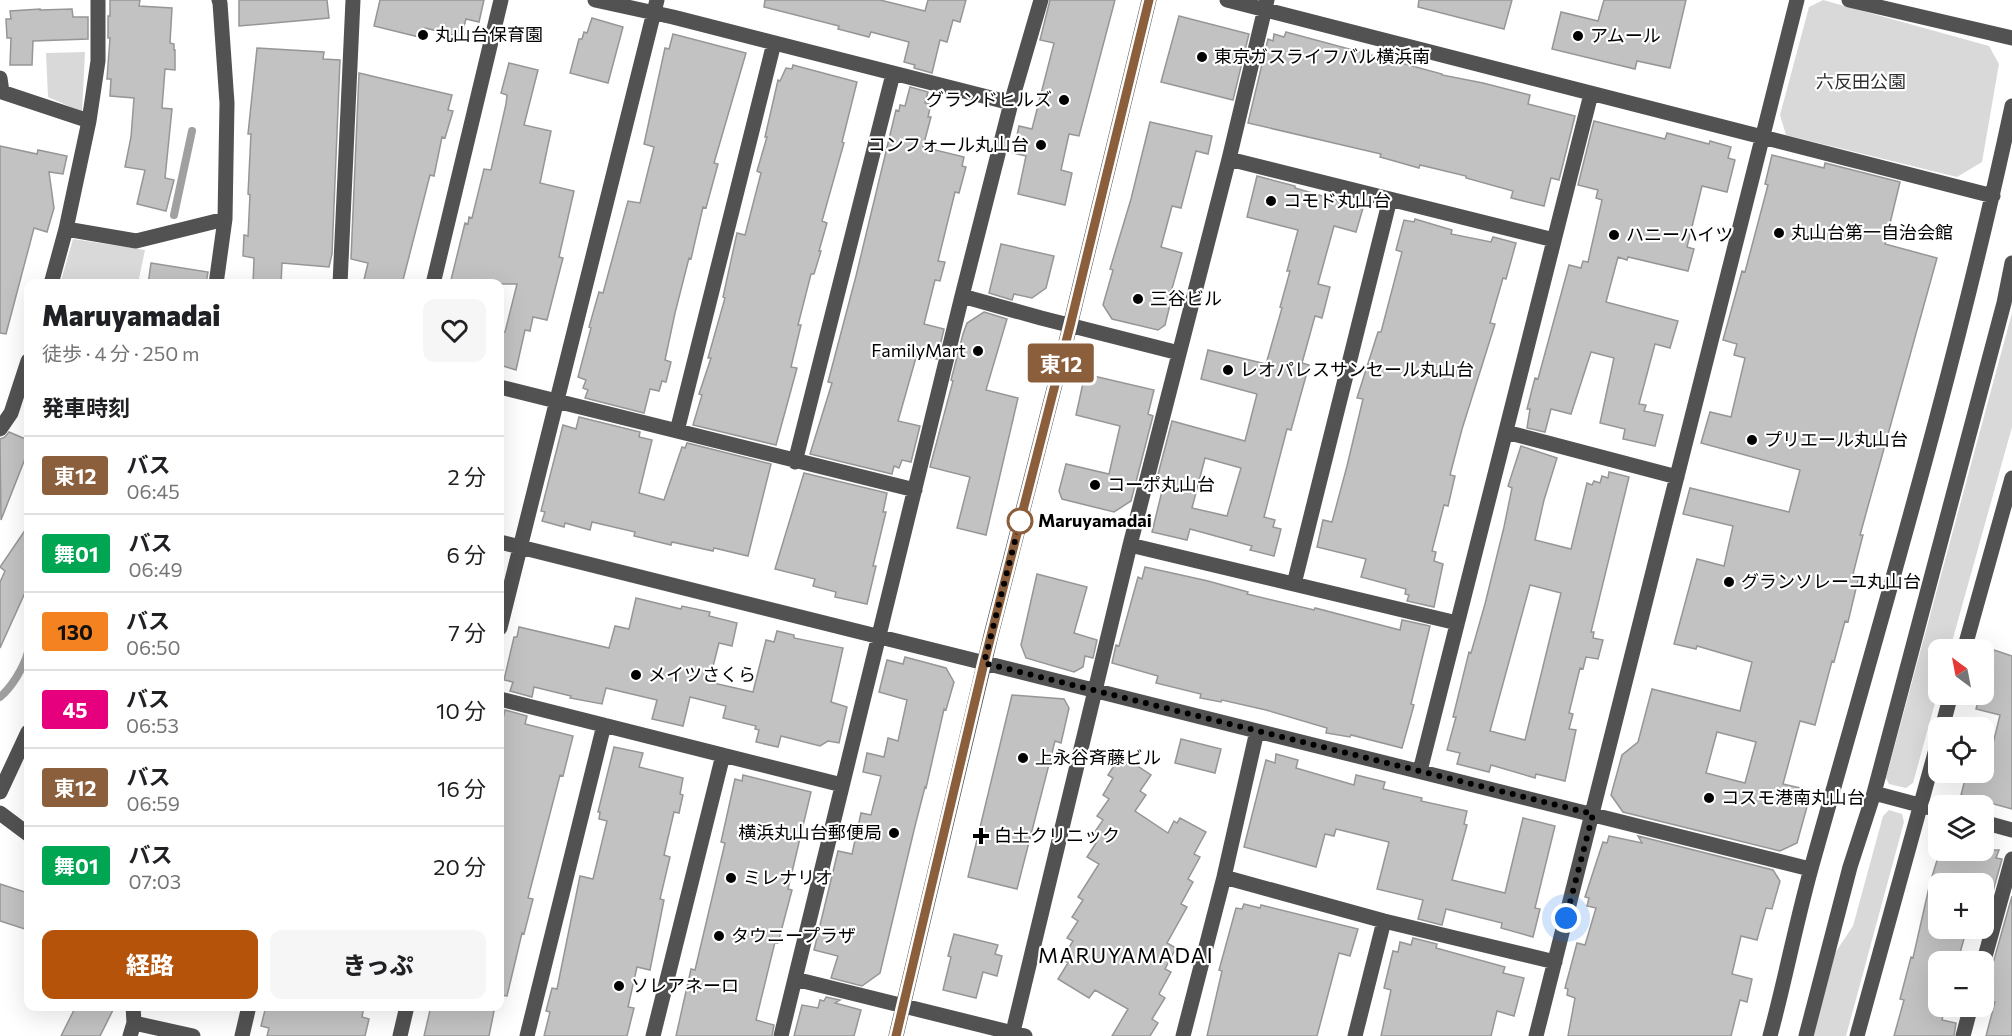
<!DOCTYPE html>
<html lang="ja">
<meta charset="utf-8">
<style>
:root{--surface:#fff;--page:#f6f6f6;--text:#202124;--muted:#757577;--line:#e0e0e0;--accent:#b45309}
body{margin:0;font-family:Commissioner,"Noto Sans JP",sans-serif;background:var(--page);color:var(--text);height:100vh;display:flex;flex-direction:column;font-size:22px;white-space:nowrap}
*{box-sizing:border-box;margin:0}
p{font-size:20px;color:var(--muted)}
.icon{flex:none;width:33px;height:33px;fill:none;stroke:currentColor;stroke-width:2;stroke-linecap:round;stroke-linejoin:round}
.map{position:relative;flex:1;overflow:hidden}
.panel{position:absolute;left:24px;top:279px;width:480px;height:732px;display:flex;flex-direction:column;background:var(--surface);border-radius:12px;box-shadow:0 6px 24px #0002}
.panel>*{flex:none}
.badge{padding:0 12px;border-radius:4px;font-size:21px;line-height:39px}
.needle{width:39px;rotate:328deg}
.fabs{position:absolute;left:1928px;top:639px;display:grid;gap:12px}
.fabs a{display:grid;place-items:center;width:66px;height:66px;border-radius:12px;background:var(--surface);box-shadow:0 6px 24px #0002;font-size:30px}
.you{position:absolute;width:30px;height:30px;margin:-15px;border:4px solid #fff;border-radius:50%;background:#1a73e8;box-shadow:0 0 0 9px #1a73e833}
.map>.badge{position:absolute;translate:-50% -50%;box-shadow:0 0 0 3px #fff}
h2{padding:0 18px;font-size:22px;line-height:54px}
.round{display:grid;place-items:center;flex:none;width:63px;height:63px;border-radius:12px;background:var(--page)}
.head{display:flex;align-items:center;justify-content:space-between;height:102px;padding:0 18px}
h1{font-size:28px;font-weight:800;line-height:45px}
.cta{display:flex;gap:12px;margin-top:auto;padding:12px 18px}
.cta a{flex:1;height:69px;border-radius:12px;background:var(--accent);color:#fff;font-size:24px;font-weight:800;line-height:69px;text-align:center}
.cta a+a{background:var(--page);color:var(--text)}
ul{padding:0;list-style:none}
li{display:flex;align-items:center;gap:18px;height:78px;padding:0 18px;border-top:2px solid var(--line)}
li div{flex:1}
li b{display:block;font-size:22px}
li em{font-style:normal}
li .badge{min-width:66px;font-weight:700;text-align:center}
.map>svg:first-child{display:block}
.green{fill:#d9d9d9}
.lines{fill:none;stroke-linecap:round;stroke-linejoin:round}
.stream{stroke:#a0a0a0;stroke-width:8}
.building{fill:#c2c2c2;stroke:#969696;stroke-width:1.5;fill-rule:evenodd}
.minor{stroke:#525252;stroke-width:15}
.line-casing{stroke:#fff;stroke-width:14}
.line{stroke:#8b5e3c;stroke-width:9}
.walk{stroke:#000;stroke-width:6;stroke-dasharray:0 10.8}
.poi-dot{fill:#000;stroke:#fff;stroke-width:2}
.stop-dot{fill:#fff;stroke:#8b5e3c;stroke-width:3}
.labels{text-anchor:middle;stroke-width:4.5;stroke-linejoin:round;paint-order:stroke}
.poi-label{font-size:18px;fill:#000;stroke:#fff;text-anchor:start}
.park-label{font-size:18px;fill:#303030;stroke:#fff}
.stop-label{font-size:18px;font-weight:bold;fill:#000;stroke:#fff;text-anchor:start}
.quarter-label{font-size:21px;letter-spacing:1.5px;fill:#000;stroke:#fff}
</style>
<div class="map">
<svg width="2012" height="1036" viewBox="0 0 2012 1036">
<rect width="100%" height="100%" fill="#fff"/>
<!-- green -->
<path class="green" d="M1823 0 1989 46 1999 64 1982 162 1957 177 1786 135 1780 115 1809 7Z
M85 52 82 112 48 97 46 53Z
M73 239 145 250 138 283 60 284Z
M2012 313V427L1950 649 1938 650V692L1913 783 1906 788 1889 784 1886 778Z
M1889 810 1902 814 1904 822 1846 1036H1813L1835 953 1853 926 1883 816Z"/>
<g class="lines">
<!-- stream -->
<path class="stream" d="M174 215 192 131
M0 697C12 687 24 667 28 652"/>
</g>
<!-- building -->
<path class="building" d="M110 0H140L139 6 172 8 170 43 174 44V50H175V70L165 69 162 108 172 109 165 178 174 180 166 211 137 204 145 170 125 167 131 137 134 98 110 96 111 79H107L110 38H108V16H110Z
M239 0H327L329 18 239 26Z
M380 0H484L479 22 466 19 461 37 425 28 423 38 374 26Z
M765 0H880L925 11 928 0H966L960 22 953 20 947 42 940 40 932 73 914 68 915 65 904 62 909 42 871 32 869 37 838 29 839 26 764 7Z
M1050 0H1115L1079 136 1069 134 1061 170 1072 173 1065 205 1018 194 1026 156 1013 153 1019 126 1032 129 1054 43 1040 40Z
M1419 0H1512L1504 29 1418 7Z
M1604 0H1686L1670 68 1637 61 1635 69 1552 49 1561 12 1598 21Z
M40 9V10L72 9 73 17H88V39L33 41 32 65H10L11 38H7L6 19H11L10 11Z
M1179 16 1249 34 1233 100 1161 82Z
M592 18 623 27 608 83 570 73 579 39H582L584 32 587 33Z
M1286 32 1442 74V75L1483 83 1530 95 1528 104 1575 116 1559 180 1551 178 1544 206 1511 198 1513 191 1466 178V176L1420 165 1419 168 1380 157 1381 154 1248 123 1268 39 1273 41 1274 34 1284 37Z
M673 34 746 53 714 163 718 164 706 208 703 207 691 259 689 258 675 313 665 360 671 362 666 382 662 381 659 391 650 389 644 413 585 398 588 390 583 388 586 380 578 377 591 328 589 327 599 292 603 293 628 201 640 203 654 147 644 144 665 48 669 49Z
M257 48 324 52 323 59 340 60 332 254 329 267 282 263 281 284H253L254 258 243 256 244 235 248 236 250 195 248 194 251 134H248Z
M509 63 538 70 524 125 551 131 540 183 574 191 559 257 563 258 547 320 533 317 530 331 525 330 516 370 500 365V346L503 332H505L517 284H450L465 223 468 224 469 217 472 218 484 169 491 170 506 104 507 95 501 93Z
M793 65 857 82 842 142 844 143 822 221 827 223 819 251H821L814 274H811L798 325H801L791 367 797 368 776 445 693 425 702 395 699 394 711 358H708L725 298 723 297 737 233 745 235 761 173 757 171 767 137H765L778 80 780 81 786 68 792 69Z
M359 73 452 95 448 110 453 111 445 138 442 137 434 176 430 175 402 284H363L368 263 351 259Z
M910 87 928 92 925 103 931 104 928 117H931L923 147 964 157 962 166 966 167 959 193 955 192 938 261 945 262 940 281 935 280 924 324 944 329 937 359 917 354 898 421 920 426 911 462 902 460 899 468 894 466 892 474 810 454 832 383 828 382 856 276 896 110 899 111 900 105 905 106Z
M1594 121 1665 139 1667 133 1709 144 1710 141 1731 147 1728 158 1735 160 1727 192 1702 186 1687 247 1694 249 1688 271 1628 257 1627 260 1618 257 1606 302 1678 321 1670 348 1655 344 1639 404 1646 405 1644 411 1663 415 1655 446 1623 439 1625 429 1600 423 1614 358 1591 352 1571 414 1551 409 1545 432 1527 428 1530 409H1527L1535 378 1538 379 1569 265 1581 268 1583 261 1588 262 1602 200 1596 198 1598 190 1578 185Z
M1150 122 1212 136 1208 154 1196 151 1181 208 1172 206 1161 247 1182 253 1171 292 1173 293 1165 325 1158 330 1112 319 1103 305 1113 270 1110 269 1131 199Z
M0 146 37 154 38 150 67 156 63 174 49 172 54 208 47 232 34 228 6 334 0 333Z
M1772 155 1824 168 1825 163 1900 182 1885 244 1937 258 1860 535H1863L1853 574 1859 576 1848 622 1845 621 1834 662 1832 661 1815 725 1800 721 1783 784 1800 788 1808 803 1797 843 1780 851 1623 812 1611 795 1622 755 1638 742 1652 689 1740 711 1752 662 1697 646 1696 649 1674 644 1697 559 1724 566 1733 526 1683 514 1690 488 1789 512 1800 470 1701 443 1710 412 1731 417 1745 358 1734 355 1737 344 1723 340 1742 271 1745 272 1768 185 1765 184ZM1717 732 1756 742 1745 783 1706 773Z
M1257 176 1295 186V188L1363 208 1356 232 1334 226 1318 284 1330 287 1322 318 1315 316 1302 363 1309 365 1291 430 1287 429 1264 517 1275 520 1273 527 1281 529 1274 556 1250 550 1252 546 1190 529 1187 540 1152 532 1165 479 1155 486 1172 421 1245 441 1257 394 1201 379 1208 350 1266 364 1282 308 1280 307 1290 271H1287L1298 230 1247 217ZM1205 458 1241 468 1227 516 1192 508Z
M1415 219 1452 230 1451 234 1491 242 1493 237 1516 243 1506 279 1503 278 1490 323 1495 324 1462 429 1450 475 1455 476 1448 506 1444 505 1432 551 1436 552 1434 561 1443 564 1434 607 1407 601 1409 595 1405 594 1406 589 1361 577 1366 559 1317 547 1323 520 1332 522 1347 466 1363 399 1357 398 1378 332H1381L1402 252 1396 250 1404 220 1414 222Z
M1001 244 1054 256 1046 288 1032 298 1014 294 1012 300 989 293Z
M151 263 208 272 206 284H148Z
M984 312 1007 319 986 390 1018 398 986 535 957 528 970 477 930 467 953 381 951 380 963 334 967 323Z
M1085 374 1154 390 1148 414 1153 416 1131 501 1114 512 1062 499 1059 491 1066 464 1109 474 1120 426 1076 415Z
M579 417 640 432 639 437 652 440 639 493 664 500 682 447 685 448 687 443 771 464 748 556 714 548 713 551 672 542 671 545 634 536 635 532 592 522 590 530 565 523 564 527 542 521 545 512 541 511 563 425 576 429Z
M9 432 28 440V451L1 520 0 439 5 437Z
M1521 446 1557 458 1544 500 1535 540 1571 549 1587 483 1592 485 1594 481 1600 483 1602 476 1608 478 1609 472 1629 477 1591 632H1594L1593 638 1603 640 1598 659 1586 657 1583 669 1580 668 1569 713 1573 714 1569 729 1576 730 1565 781 1536 774 1535 778 1491 765 1489 772 1457 764 1460 753 1447 750 1456 717H1453L1469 652 1471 653 1485 604 1504 527 1512 488 1508 486ZM1530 585 1561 593 1525 740 1490 731Z
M804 473 887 493 883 512H886L873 566H876L867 604 835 597 836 592 813 586 815 579 775 569Z
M28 526V586L0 648V582L5 571 0 567Z
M1145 567 1208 581 1248 592 1247 594 1314 610 1315 608 1400 630 1402 620 1430 626 1411 704 1414 705 1402 748 1351 735 1350 737 1326 733 1327 728 1266 710 1222 700 1221 702 1200 698 1201 694 1156 683 1158 676 1112 663 1116 645 1119 646 1138 577 1142 579Z
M1037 574 1087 587 1074 633 1097 640 1093 658 1085 656 1083 667 1074 672 1026 658 1021 645Z
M636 598 681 609 682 606 710 612 709 616 737 623 732 646 719 643 709 682 753 692 766 640 774 642 777 631 794 635V638L843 648 831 702 847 707 839 743 828 741 820 746 781 736 778 747 756 742 759 730 755 729 756 726 723 718 726 706 690 697 683 726 652 719 657 700 606 688 602 704 570 698 571 696 534 687 532 697 510 691 513 682 504 680 514 637H517L519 627 609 648 615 626 629 629Z
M1994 650 2012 656V809L1961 795 1967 772H1983V750L1991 752 2000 715 1976 709 1980 694H1983V685Z
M905 657 946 668 954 682 946 710 944 709 926 788 925 787 915 826 880 973 862 986 831 978 838 956 814 950 838 851 852 854 861 813 871 815 881 776 863 772 867 753 884 757 888 738 898 741 907 700 879 692 887 660 903 664Z
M1012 695 1064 699 1069 708 1061 743 1055 741 1017 889 968 877Z
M505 710 527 716 525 724 573 736 563 776 560 775 528 898 533 899 524 934 522 933 507 996 500 995V722L502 723Z
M1181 739 1221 749 1215 773 1175 763Z
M614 747 643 753 639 767 683 778 680 794 683 795 679 813 674 812 664 855 670 857 660 899 664 900 650 970 637 967 628 1007 634 1008 627 1036H544L550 1012 546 1011 552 988 557 989 580 876 593 879 607 821 599 819 600 812H598Z
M1276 754 1298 760 1296 768 1354 785 1356 775 1385 782 1383 789 1422 798 1421 801 1467 811 1464 824 1467 825 1452 880 1505 893 1523 818 1555 826 1535 908 1540 909 1533 937 1501 928 1502 923 1446 909 1442 925 1418 919 1423 900 1377 889 1389 842 1336 829 1334 836 1325 834 1316 867 1244 847 1266 760 1275 763Z
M1121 755 1151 775 1140 791 1146 795 1135 811 1168 833 1174 821 1177 823 1180 818 1206 832 1194 854 1200 857 1188 879 1193 882 1181 904 1187 907 1167 943 1176 948 1165 969 1171 972 1159 994 1165 998 1152 1019 1158 1023 1150 1036H1112L1128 1009 1095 990 1089 998 1058 979 1068 963 1062 959 1073 941 1067 938 1078 921 1072 917 1083 900 1078 897 1099 864 1087 857 1098 840 1092 836 1103 820 1097 816 1109 799 1103 795 1113 778 1108 775Z
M743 775 811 792 788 889 792 890 778 943 775 942 756 1020 774 1025 772 1036H676L691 969 695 970 725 843 721 842 735 779 742 781Z
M1609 836 1642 843 1638 836 1773 870 1780 881 1772 909 1766 908 1757 940 1741 936 1732 974 1752 979 1747 1002 1740 1000 1731 1036H1568L1575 998 1567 995 1568 989 1565 988 1577 943 1585 945 1596 908 1587 906 1589 898 1585 897 1603 842 1607 843Z
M1942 850H1999L1996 858 2002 859 1983 927V878L1981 877 1979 884H1931H1938V928H1967L1958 960 1938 955V1006H1945L1942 1020 1956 1023 1954 1036H1894L1904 1000 1900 999 1911 957 1913 958 1930 883 1939 854H1941Z
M0 884 28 893V930L0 921Z
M2012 896V1036H1986L1995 1002 1983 1001V974L1989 971 1992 967Z
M1244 904 1260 908 1261 905 1358 929 1350 956 1339 953 1317 1036H1207L1222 971 1219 970 1224 952 1236 908 1242 909Z
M954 934 998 945 995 954 1002 956 997 976 983 972 976 998 943 990 951 957 948 956Z
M1413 938 1437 944 1436 948 1505 967 1503 973 1524 978 1514 1016 1497 1011 1491 1036H1381L1391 990 1384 988 1393 951 1398 952 1400 942 1411 945Z
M826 997 840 1000 835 1003 861 1010 854 1036H794L802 1005 818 1008 820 1000 824 1001Z
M76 1006H115L100 1036H61Z
M266 1006H364L362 1017 369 1019 365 1036H267L269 1028 261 1026Z
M431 1006H477L494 1011 489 1036H424Z"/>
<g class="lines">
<!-- minor -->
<path class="minor" d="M595 0 673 17 1011 103
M1227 0 1993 196
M1849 0 2012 38
M0 78 2 92 89 121
M1229 159 1554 240
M66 229 136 241 225 219
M51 284 66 229 89 121 98 61V0
M216 284 225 219 227 103 220 3 219 0
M340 284 353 0
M433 284 501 0
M962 296 1041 318 1179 353
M500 387 915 490
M0 429 11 413 28 361
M677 431 774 43
M1506 432 1677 477
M795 462 893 74
M500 542 1810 869
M1130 545 1457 623
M1294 584 1390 199
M500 628 657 0
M1964 650 2012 478
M500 699 842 785
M1942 728 1951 694
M1420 771 1591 94
M0 792 28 732
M1874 793 1938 810
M0 813 28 834
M1983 822 2012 830
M1224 877 1384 921 1555 962
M1983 964 2012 859
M795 979 1025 1036
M134 1023 193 1036
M130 1036 134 1023 133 1006
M242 1036 249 1006
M400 1036 407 1006
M527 1036 604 725
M653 1036 723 755
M781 1036 962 296 1011 103 1041 0
M896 1036 991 635 1070 326 1149 0
M1012 1036 1130 545 1229 159 1267 0
M1183 1036 1224 877 1257 731
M1355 1036 1384 921
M1536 1036 1797 0
M1770 1036C1786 977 1797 917 1814 858 1884 608 1958 360 2012 106
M1806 1036 1850 867 1874 793 2004 303 2012 263
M1857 1036 1938 742
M1963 1036 1971 1006"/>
</g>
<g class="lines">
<!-- line casing -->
<g class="line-casing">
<path id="line" d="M896 1036 984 663 1070 326 1149 0"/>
</g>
<!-- line -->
<use href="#line" class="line"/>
<!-- walk -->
<path class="walk" d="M1020 521 984 663 1593 814 1566 918"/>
</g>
<!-- markers -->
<g class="poi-dot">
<circle cx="423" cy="35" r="6"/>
<circle cx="1578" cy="36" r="6"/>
<circle cx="1202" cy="57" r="6"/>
<circle cx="1064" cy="100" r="6"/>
<circle cx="1041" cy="145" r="6"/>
<circle cx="1271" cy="201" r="6"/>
<circle cx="1779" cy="233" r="6"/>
<circle cx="1614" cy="235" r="6"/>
<circle cx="1138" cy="299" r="6"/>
<circle cx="978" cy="351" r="6"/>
<circle cx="1228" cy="370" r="6"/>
<circle cx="1752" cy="440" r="6"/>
<circle cx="1095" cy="485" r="6"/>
<circle cx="1729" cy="582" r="6"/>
<circle cx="636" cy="675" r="6"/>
<circle cx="1023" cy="758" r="6"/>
<circle cx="1709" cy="798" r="6"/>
<circle cx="894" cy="833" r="6"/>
<path d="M978 827h6v6h6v6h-6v6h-6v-6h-6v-6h6z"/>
<circle cx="731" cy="878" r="6"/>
<circle cx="719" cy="936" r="6"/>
<circle cx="619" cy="986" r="6"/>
</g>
<circle class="stop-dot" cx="1020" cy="521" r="12"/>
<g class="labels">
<!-- poi labels -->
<g class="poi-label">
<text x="435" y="41">丸山台保育園</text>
<text x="1590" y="42">アムール</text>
<text x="1214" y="63">東京ガスライフバル横浜南</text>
<text x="1052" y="106" text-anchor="end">グランドヒルズ</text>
<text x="1029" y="151" text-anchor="end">コンフォール丸山台</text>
<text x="1283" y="207">コモド丸山台</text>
<text x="1791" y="239">丸山台第一自治会館</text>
<text x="1626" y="241">ハニーハイツ</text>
<text x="1150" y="305">三谷ビル</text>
<text x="966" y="357" text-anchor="end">FamilyMart</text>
<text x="1240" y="376">レオパレスサンセール丸山台</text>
<text x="1764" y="446">プリエール丸山台</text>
<text x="1107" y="491">コーポ丸山台</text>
<text x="1741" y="588">グランソレーユ丸山台</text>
<text x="648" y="681">メイツさくら</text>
<text x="1035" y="764">上永谷斉藤ビル</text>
<text x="1721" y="804">コスモ港南丸山台</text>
<text x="882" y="839" text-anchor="end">横浜丸山台郵便局</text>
<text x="994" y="842">白土クリニック</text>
<text x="743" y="884">ミレナリオ</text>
<text x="731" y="942">タウニープラザ</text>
<text x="631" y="992">ソレアネーロ</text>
</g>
<!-- park labels -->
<g class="park-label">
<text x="1861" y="88">六反田公園</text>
</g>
<!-- stop labels -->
<g class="stop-label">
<text x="1038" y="527">Maruyamadai</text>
</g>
<!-- quarter labels -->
<g class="quarter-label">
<text x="1126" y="963">MARUYAMADAI</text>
</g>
</g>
</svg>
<div class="fabs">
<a><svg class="needle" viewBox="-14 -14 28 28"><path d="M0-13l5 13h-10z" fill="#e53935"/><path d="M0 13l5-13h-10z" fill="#757577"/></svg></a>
<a><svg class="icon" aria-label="locate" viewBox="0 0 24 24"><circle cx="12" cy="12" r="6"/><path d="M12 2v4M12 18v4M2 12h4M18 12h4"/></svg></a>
<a><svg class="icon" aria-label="layers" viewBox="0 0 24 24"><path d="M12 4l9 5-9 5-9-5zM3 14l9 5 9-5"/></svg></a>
<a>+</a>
<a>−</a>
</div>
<div class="you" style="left:1566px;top:918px"></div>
<b class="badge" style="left:1061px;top:363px;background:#8b5e3c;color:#fff">東12</b>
<section class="panel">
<div class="head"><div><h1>Maruyamadai</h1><p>徒歩 · 4 分 · 250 m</p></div><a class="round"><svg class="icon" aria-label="heart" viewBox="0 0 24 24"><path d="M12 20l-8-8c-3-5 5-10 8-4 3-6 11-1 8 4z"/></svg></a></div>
<h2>発車時刻</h2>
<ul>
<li><span class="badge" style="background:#8b5e3c;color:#fff">東12</span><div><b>バス</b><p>06:45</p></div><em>2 分</em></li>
<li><span class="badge" style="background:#00a651;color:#fff">舞01</span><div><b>バス</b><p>06:49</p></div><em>6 分</em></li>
<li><span class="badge" style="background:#f58220;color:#111">130</span><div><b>バス</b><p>06:50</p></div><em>7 分</em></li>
<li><span class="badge" style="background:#e6007e;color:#fff">45</span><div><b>バス</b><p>06:53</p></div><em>10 分</em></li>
<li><span class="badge" style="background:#8b5e3c;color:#fff">東12</span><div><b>バス</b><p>06:59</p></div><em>16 分</em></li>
<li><span class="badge" style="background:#00a651;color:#fff">舞01</span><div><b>バス</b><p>07:03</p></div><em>20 分</em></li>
</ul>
<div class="cta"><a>経路</a><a>きっぷ</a></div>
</section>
</div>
